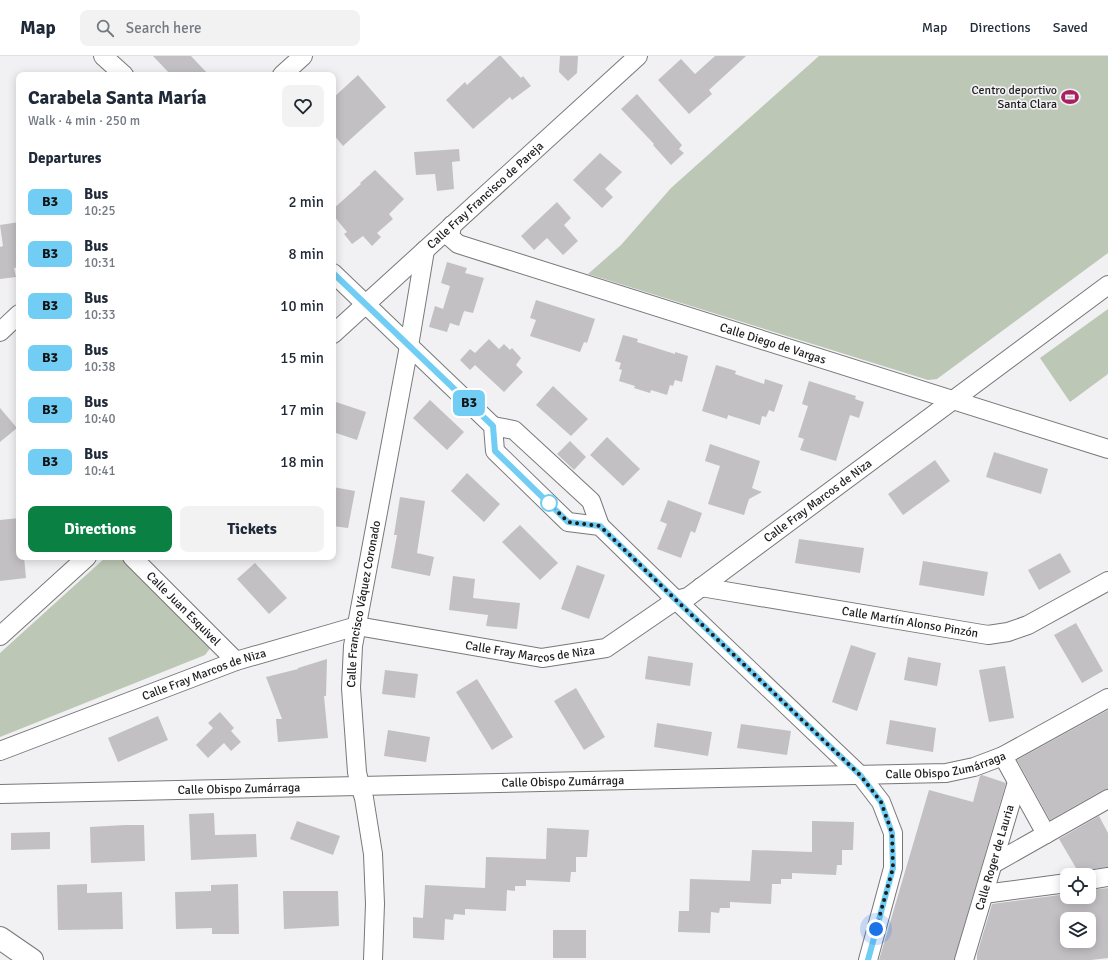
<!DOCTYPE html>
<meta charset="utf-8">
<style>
:root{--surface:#fff;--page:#f2f2f3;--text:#1f2937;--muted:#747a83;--line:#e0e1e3;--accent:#0b8043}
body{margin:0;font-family:Signika,sans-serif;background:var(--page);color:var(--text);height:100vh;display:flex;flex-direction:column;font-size:15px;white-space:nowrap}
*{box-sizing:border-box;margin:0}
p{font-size:13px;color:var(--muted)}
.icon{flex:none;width:22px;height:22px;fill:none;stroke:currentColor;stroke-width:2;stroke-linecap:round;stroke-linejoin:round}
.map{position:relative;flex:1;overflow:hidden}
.panel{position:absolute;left:16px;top:16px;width:320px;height:488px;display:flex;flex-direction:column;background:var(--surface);border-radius:8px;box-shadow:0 2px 10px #0003}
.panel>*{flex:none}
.badge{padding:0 8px;border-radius:6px;font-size:14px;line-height:26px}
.fabs{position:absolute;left:1060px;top:812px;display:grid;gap:8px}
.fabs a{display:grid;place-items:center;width:36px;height:36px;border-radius:8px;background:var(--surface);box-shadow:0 2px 10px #0003;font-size:20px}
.you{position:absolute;width:20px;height:20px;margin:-10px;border:3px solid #fff;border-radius:50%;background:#1a73e8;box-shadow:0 0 0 6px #1a73e833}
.map>.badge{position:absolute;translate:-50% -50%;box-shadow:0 0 0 2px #fff}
h2{padding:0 12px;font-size:15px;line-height:36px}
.round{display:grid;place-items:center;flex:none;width:42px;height:42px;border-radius:8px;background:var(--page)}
.head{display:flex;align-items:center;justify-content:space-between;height:68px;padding:0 12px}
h1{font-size:19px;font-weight:700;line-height:30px}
.cta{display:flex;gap:8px;margin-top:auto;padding:8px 12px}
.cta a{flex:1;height:46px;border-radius:8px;background:var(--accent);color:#fff;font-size:16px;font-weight:700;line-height:46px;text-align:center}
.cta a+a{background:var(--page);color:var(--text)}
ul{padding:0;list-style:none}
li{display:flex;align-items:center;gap:12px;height:52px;padding:0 12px}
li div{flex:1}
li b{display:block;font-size:15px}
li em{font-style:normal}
li .badge{min-width:44px;font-weight:700;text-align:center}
header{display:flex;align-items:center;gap:24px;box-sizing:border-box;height:56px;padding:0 20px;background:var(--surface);border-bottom:1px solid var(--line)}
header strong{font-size:19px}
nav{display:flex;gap:22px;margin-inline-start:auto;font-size:14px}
.search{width:280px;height:36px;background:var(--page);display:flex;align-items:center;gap:10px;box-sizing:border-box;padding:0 14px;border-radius:8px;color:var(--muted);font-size:15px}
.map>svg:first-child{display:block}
.green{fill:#bdc7b5}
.building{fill:#c2c0c3;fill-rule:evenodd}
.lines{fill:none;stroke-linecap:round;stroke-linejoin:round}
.street-casing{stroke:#78777a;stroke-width:20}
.secondary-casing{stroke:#78777a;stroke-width:24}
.street{stroke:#fff;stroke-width:18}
.secondary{stroke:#fff;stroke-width:22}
.line-casing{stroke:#fff;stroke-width:9}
.line{stroke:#72cdf4;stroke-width:6}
.walk{stroke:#1e1e1f;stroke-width:4;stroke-dasharray:0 7.2}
.stop-dot{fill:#fff;stroke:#72cdf4;stroke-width:2}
.labels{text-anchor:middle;stroke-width:3.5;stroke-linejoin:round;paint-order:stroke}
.poi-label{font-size:12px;fill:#1e1e1f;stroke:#f1f0f3;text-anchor:end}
.street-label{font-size:12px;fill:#1e1e1f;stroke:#f1f0f3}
</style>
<header>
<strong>Map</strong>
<div class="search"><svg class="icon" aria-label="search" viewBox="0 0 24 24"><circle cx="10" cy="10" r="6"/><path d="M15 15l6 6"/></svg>Search here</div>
<nav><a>Map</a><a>Directions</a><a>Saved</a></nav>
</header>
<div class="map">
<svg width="1108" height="904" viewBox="0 0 1108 904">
<rect width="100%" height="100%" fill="#f1f0f3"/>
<!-- green -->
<path class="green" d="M819 0H1108V197L937 323 928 324 588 218 621 189 671 132Z
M1108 253V318L1070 346 1040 302Z
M106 501H120L211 591 205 599 0 681V597Z"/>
<!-- building -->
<path class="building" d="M153 0H191L209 19H171Z
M499 0H501L521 22 523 20 531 30 512 44 510 41 473 73 446 44 465 26 467 29Z
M560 0H578L577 17 568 25 559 16Z
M715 0H746L709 34 712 38 689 58 658 24 681 3 695 18Z
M358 19 386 51 343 90 333 78V42Z
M637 38 682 89 679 93 684 97 671 109 653 89 654 88 621 53Z
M459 93 460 105 452 106 454 133 437 135 435 118 416 119 414 96Z
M600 97 622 116 605 133 613 141 602 152 573 124Z
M375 114 404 143 389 158 393 163 377 177 381 181 372 190 363 180 352 188 344 178 347 176 333 159V153L361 128 360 127Z
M557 146 571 162 564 169 578 185 563 199 547 182 534 194 521 180Z
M19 166V211L14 212 16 221 0 223V191L3 190 0 169Z
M447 206 467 212 465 217 484 222 473 257 464 255 459 270 450 267 447 276 429 271 435 250 443 253 450 230 441 227Z
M536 244 595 263 587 287 584 286 580 296 530 280 536 264 530 262Z
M623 279 638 283 637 286 675 298V296L688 300 682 326 675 324 673 330 670 329 667 339 651 334 650 337 634 332 635 330 619 325 622 314 619 313 621 307 615 305Z
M489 283 499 293 504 288 510 294 512 292 521 302 516 309 523 316 504 336 475 309 470 314 460 304 470 293 475 297Z
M716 309 736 315 735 318 764 328 765 323 783 329 774 356 769 354 766 361 762 360 760 369 728 359 727 363 702 355Z
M809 325 856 340 855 343 864 346 859 362 850 359 836 405 800 394 804 383 798 381 808 350 802 348Z
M553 330 588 363 571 380 536 349Z
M430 344 464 376 447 394 413 362Z
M333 345 366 356 357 384 333 376Z
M0 352 17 372 0 386Z
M607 381 640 413 623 430 590 399Z
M570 385 586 401 574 414 557 398Z
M710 388 760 405 752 432 762 436 749 443 744 459 708 448 720 410 705 405Z
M994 396 1048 413 1041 438 986 421Z
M935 404 950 425 903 459 888 438Z
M467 417 500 448 484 466 451 435Z
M333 431 355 435 348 472 333 470Z
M400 441 425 445 417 497 434 501 430 520 391 512 397 479H394Z
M668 444 702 457 695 477 691 475 681 502 657 493 667 468 660 465Z
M19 462V501H24L26 522 0 525V464Z
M520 469 558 507 540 524 502 486Z
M799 483 864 492 860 517 795 507Z
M1060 497 1071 516 1039 534 1028 514Z
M923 505 988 516 984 540 919 529Z
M255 507 287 542 269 558 237 523Z
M577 509 605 519 589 563 561 553Z
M453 520 475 523 473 542 520 547 517 573 486 570 488 559 449 554Z
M1076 567 1103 615 1082 627 1054 579Z
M851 589 876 597 857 655 832 646Z
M648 600 693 607 690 630 645 623Z
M908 601 941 607 937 630 904 624Z
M327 603 326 640H324L328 682 278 686 276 663H282L266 621 298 613V612Z
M1005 610 1014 662 989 666 979 614Z
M385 614 418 618 415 642 382 638Z
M477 623 513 681 492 694 456 636Z
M576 632 605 681 584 694 554 645Z
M1108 654V733L1103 734 1050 764 1017 704Z
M220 656 234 672 231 675 241 686 231 695 224 687 208 702 196 689 213 672 208 667Z
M158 660 168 684 118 706 108 682Z
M890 664 936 672 933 696 886 688Z
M657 667 712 676 708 700 654 691Z
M741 668 791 675 787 699 737 692Z
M388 674 430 681 426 706 384 700Z
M982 719 1006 727 954 904H879L929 734 973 746 980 720Z
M214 757 215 779 256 778 257 801 191 804 189 758Z
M1099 760 1108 777V811L1087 814 1083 816 1076 812 1059 783Z
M297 765 340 780 333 799 290 783Z
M812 765 854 766 853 794H842V809H837L836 819 792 817V823H781V828H772L771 848 730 846V852H720L719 857 711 856 710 877 678 876 679 855H689L690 823 750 825 752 794 812 796Z
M125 769H144L145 805 91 807 90 771Z
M547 772 589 774 587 801H576V816H571L570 826 526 824V830H515V835L507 834 506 855 465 853V859L454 858 453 864 445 863 444 884 413 882V861L423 862 425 829 485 832 486 801 546 803Z
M50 776V793L11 794V777Z
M87 828V837L122 836 123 873 58 874 57 829Z
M238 828 239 878H212V872L176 873 175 836 211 835V829Z
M1108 832V902L1091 904H977V898L992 848 1067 838V841H1089V834ZM1067 863H1089V885H1067Z
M283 835H338L339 870 284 873Z
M553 874H586V902H553Z"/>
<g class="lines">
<!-- street casing -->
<g class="street-casing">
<g id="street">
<path d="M103 0 124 19"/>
<path d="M282 19 303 0"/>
<path id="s1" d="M452 169 450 181 458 188 1108 393"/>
<path d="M333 217 493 370 495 395 568 466 600 470 676 544 861 720 881 746 893 777V812L868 904"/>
<path d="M0 276 19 258"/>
<path id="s2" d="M333 278 638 0"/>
<path d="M493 370 514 374 591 445 600 470"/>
<path id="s3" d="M132 501 236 605"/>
<path id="s4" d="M701 531 988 579 1008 576 1028 569 1108 525"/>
<path d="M0 580 87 501"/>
<path id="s5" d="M0 695 236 605 357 570 542 602 606 592 676 544 688 541 1108 229"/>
<path d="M1003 700 1046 778"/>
<path id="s6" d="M0 738 946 717 974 711 1003 700 1108 642"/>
<path d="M993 808 1108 743"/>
<path d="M1089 824 1108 821"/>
<path d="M984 838 1067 827"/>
<path id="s7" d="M373 904 375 848 373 798 364 742 360 730 357 716 351 632 353 590 409 290 425 194"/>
<path id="s8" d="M964 904 1017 726"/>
</g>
</g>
<!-- secondary casing -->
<g class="secondary-casing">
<path id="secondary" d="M0 882 32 904"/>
</g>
<!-- street -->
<use href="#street" class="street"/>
<!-- secondary -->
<use href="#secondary" class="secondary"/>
</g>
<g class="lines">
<!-- line casing -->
<g class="line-casing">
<path id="line" d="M333 217 493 370 495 395 568 466 600 470 676 544 861 720 881 746 892 777 893 812 868 904"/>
</g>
<!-- line -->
<use href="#line" class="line"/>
<!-- walk -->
<path class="walk" d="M549 447 568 466 600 470 676 544 861 720 881 746 892 777 893 812 876 873"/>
</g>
<!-- icons -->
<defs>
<g id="stadium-bare" transform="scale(1.38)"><path d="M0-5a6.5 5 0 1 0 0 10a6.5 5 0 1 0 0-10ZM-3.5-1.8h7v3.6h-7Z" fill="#a91f62" stroke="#f1f0f3" stroke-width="2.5" paint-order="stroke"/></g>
</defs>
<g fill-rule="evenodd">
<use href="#stadium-bare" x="1070" y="41"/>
</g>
<!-- markers -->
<circle class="stop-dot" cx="549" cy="447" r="8"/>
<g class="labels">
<!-- poi labels -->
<g class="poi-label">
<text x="1057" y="38">Centro deportivo<tspan x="1057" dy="14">Santa Clara</tspan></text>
</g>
<!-- street labels -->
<g class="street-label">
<text dy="4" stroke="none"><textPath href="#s2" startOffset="206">Calle Fray Francisco de Pareja</textPath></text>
<text dy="4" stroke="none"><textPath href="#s1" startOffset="353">Calle Diego de Vargas</textPath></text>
<text dy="4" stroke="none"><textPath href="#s5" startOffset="890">Calle Fray Marcos de Niza</textPath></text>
<text dy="4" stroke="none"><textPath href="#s7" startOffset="359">Calle Francisco Váquez Coronado</textPath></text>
<text dy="4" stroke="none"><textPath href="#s3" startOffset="73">Calle Juan Esquivel</textPath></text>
<text dy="4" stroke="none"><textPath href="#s4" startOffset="212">Calle Martín Alonso Pinzón</textPath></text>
<text dy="4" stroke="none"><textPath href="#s5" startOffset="554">Calle Fray Marcos de Niza</textPath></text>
<text dy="4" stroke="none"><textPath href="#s5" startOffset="218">Calle Fray Marcos de Niza</textPath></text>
<text dy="4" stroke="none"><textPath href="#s6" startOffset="947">Calle Obispo Zumárraga</textPath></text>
<text dy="4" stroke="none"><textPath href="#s6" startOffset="563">Calle Obispo Zumárraga</textPath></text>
<text dy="4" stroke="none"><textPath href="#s6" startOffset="239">Calle Obispo Zumárraga</textPath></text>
<text dy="4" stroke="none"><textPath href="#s8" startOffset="107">Calle Roger de Lauria</textPath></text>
</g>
</g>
</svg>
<div class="fabs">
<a><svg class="icon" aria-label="locate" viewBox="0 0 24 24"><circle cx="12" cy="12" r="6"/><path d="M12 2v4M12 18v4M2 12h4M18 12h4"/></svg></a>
<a><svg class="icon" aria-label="layers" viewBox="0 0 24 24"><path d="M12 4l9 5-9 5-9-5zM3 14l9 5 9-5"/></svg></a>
</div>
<div class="you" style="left:876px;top:873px"></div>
<b class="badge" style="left:469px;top:347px;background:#72cdf4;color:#111">B3</b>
<section class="panel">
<div class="head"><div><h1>Carabela Santa María</h1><p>Walk · 4 min · 250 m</p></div><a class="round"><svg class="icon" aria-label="heart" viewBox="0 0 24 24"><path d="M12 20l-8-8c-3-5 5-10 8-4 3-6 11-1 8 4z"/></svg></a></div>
<h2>Departures</h2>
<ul>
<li><span class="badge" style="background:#72cdf4;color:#111">B3</span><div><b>Bus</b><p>10:25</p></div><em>2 min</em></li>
<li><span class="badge" style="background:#72cdf4;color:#111">B3</span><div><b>Bus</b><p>10:31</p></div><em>8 min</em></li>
<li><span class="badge" style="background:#72cdf4;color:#111">B3</span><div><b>Bus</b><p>10:33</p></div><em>10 min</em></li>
<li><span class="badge" style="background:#72cdf4;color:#111">B3</span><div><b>Bus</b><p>10:38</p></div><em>15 min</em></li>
<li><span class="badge" style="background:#72cdf4;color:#111">B3</span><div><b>Bus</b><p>10:40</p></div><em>17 min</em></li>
<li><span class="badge" style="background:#72cdf4;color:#111">B3</span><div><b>Bus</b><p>10:41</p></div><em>18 min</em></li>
</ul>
<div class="cta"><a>Directions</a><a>Tickets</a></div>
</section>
</div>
